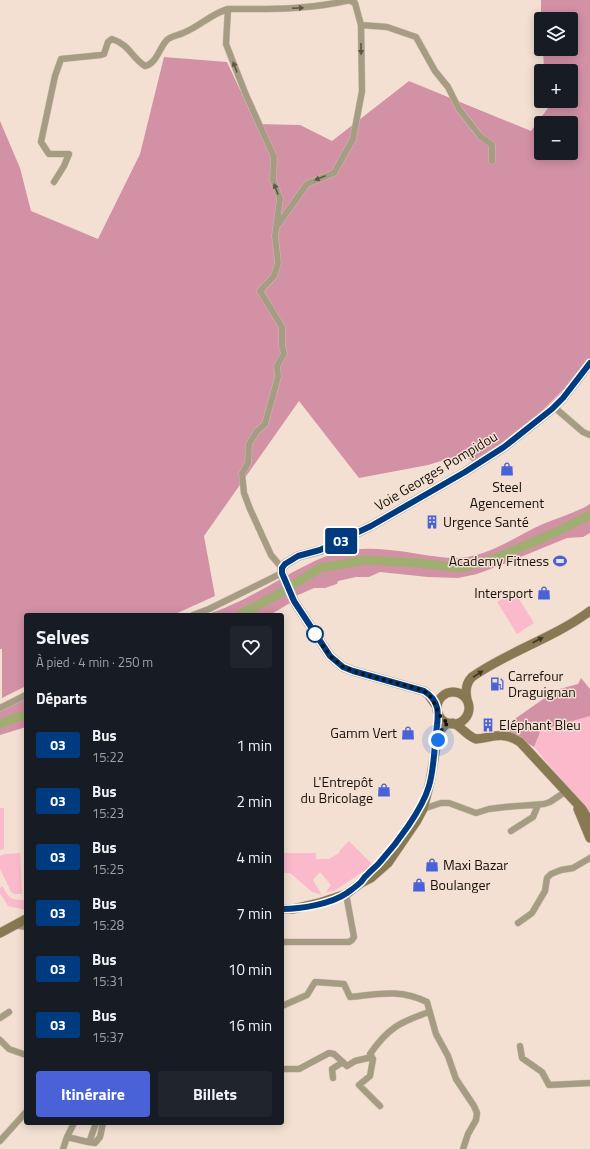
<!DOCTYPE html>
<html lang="fr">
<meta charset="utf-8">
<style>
:root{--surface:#171b24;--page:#20242c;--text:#f1f3f6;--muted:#9ea1a6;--accent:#4a62d7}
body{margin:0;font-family:"Titillium Web",sans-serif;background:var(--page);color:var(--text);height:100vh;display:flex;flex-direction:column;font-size:15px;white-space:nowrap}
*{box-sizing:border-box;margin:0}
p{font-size:13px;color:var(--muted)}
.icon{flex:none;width:22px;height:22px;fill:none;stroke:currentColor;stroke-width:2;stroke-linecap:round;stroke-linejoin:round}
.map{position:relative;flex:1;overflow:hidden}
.sheet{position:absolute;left:24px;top:613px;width:260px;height:512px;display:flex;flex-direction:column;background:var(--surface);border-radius:4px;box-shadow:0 2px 10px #0003}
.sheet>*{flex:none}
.badge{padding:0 8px;border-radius:3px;font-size:14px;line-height:26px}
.fabs{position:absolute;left:534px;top:12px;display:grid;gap:8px}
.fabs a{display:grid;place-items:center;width:44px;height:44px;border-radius:4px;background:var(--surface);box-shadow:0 2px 10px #0003;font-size:20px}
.you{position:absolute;width:20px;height:20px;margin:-10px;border:3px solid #fff;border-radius:50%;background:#1a73e8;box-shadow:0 0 0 6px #1a73e833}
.map>.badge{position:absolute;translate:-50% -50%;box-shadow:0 0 0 2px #fff}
h2{padding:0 12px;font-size:15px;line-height:36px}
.round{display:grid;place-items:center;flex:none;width:42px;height:42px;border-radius:4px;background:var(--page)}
.headline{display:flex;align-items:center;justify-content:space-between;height:68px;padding:0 12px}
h1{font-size:19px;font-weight:700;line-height:30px}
.cta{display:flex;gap:8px;margin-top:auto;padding:8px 12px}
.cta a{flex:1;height:46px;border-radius:4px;background:var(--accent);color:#fff;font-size:16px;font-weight:700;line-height:46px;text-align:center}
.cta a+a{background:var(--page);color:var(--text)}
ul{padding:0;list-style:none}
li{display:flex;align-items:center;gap:12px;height:56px;padding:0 12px}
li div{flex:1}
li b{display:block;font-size:15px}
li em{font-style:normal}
li .badge{min-width:44px;font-weight:700;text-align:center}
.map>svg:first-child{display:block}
.green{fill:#fabacc}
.forest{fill:#d391a5;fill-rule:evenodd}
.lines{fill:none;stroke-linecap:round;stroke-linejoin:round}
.river{stroke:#a0ae72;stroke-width:9}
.street-casing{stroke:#cbbbae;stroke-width:7}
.secondary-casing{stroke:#cbbbae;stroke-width:10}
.street{stroke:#a69c83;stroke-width:6}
.secondary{stroke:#887953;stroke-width:9}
.oneway{fill:#5e5648}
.oneway2{fill:#3f3525}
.line-casing{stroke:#fff;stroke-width:9}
.line{stroke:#003b80;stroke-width:6}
.walk{stroke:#17110c;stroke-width:4;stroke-dasharray:0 7.2}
.stop-dot{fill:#fff;stroke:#003b80;stroke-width:2}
.labels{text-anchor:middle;stroke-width:3;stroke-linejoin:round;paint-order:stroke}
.street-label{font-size:14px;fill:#17110c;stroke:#f3e0d2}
.poi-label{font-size:14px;fill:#17110c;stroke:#f3e0d2;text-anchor:start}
</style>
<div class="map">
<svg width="590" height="1149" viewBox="0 0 590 1149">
<rect width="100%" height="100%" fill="#f3e0d2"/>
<!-- green -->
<path class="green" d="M514 591 534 623 517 634 497 602Z
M590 716V815L572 793 534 747 541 730Z
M0 808H4V849L0 850Z
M349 841 373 865 334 891 326 892 331 885 320 872 313 880 322 895 312 892 290 873H285L282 870V855L284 853H316V859H329L339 853 340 850Z
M20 853 22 894H14L11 892 0 869V856L5 854Z
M2 886C10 899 10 900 26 900V910L8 906 0 893V888Z"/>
<!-- forest -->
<path class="forest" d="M541 0H590V358L567 386 526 427 507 442 473 462 464 454 428 465 359 478 299 401 204 536 215 596 173 615H26V686L2 698V649H0V121L20 168 31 211 98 239 140 154 164 57 227 62 256 124 300 125 332 141 409 81 531 131 548 108 547 101H571V71H544L543 49H571V19H541ZM541 123H571V153H541Z
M590 504V533L583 537 567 538 504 564 477 574 458 578 428 577 380 572 369 577H356L338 581 337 584 325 588H314L296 596 290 603 270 615H205C231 607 256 593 279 580 298 569 318 558 339 552 375 543 415 555 450 558 484 560 514 537 543 524 559 517 576 513 590 504Z
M581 678 590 689V716L541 730 534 747 508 732 507 728 509 723 556 690 578 684Z
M26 695V727L0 735V708Z"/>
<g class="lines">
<!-- river -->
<path class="river" d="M239 615 277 595 320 568 366 560 418 563 461 568 496 558 554 533 590 515
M0 724 20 716 26 715"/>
<!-- street casing -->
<g class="street-casing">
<path id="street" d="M361 25 387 27 416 37 435 71 448 87 459 109 480 136 492 145V161
M54 182 64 166 69 154H49L41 142 55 76 61 59 101 55 104 54 108 42 112 39C130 45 131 57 145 66 156 64 159 49 166 41 170 36 177 36 183 33 199 27 212 13 228 9
M277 226 307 184 334 173 353 139 362 91 361 25 355 3 349 0
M554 407 583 432 590 435
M282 568 271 555 250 509 244 493 242 474 248 463 249 444 257 431 265 424 278 377 277 366 284 354 282 346V327L260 291 274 276 278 263 275 236 280 199 273 180 274 157 246 95 226 44 228 9C270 9 308 10 350 0
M193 615 209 609 282 573
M0 708 26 695
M423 809 441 803H449L476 813 489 809 505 807 544 804 550 802 565 792
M511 831 533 817 538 805
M518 923 532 913 545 891 547 878 551 874 561 870 573 868 590 858
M14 925 26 927
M282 942H349L352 940 354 937 346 894
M282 1006 307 995 315 982 344 984 350 997C379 994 400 989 427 1002L436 1034 448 1056 456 1079 474 1106 477 1113 476 1120 468 1134 463 1149
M0 1018 9 1012
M0 1040 9 1049 26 1055
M520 1046 522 1058 542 1072 549 1085 590 1083
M282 1069H299L329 1053 334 1054 347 1066 355 1061 372 1057
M333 1078 332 1069 343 1062
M380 1106 359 1085 370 1076 373 1059 370 1054C388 1028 400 1022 429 1012
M67 1137 74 1123
M0 1141 26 1112
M88 1142 95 1143 100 1137 103 1123
M63 1149 67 1137 88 1142 90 1140 96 1123"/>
</g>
<!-- secondary casing -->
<g class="secondary-casing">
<path id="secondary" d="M437 708a16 16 0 1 1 32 0a16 16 0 1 1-32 0Z
M467 699C465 690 466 683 472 677 509 651 554 638 590 611
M437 707 428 694 424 691 353 671 343 667 330 656 294 601 282 573V568L285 564 298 556 321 550 371 526 465 472 504 447 552 409 563 398 590 363
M453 723C462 727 467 736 476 739 495 737 503 731 520 742L582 809 590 822
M578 809 590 838
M282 909H293L319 903 346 894 361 883 371 878 388 863 416 822 423 809 430 782 436 747 441 730 445 725 449 723
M0 933 26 919"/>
</g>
<!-- street -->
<use href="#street" class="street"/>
<!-- secondary -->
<use href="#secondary" class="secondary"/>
</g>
<!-- one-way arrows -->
<defs><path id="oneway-solid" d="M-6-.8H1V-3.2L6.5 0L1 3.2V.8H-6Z"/></defs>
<g class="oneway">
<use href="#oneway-solid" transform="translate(298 8) rotate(-3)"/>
<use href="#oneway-solid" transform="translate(361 49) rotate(89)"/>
<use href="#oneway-solid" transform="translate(235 67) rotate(-111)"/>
<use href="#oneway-solid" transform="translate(320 178) rotate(158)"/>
<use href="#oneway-solid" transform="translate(276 189) rotate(-111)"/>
</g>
<g class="oneway2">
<use href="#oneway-solid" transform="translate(538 640) rotate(-27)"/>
<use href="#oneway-solid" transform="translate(478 674) rotate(-32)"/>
</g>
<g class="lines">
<!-- line casing -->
<g class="line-casing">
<path id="line" d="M282 909C301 909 331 904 347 893 351 890 357 886 361 882 363 880 364 877 367 875 371 870 376 867 380 862 397 843 422 810 429 786 434 769 434 751 436 734 438 717 442 702 424 691L353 671 343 667 330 656 294 601 282 573V568L285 564 298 556 320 550 371 526 465 472 504 447 552 409 563 398 590 363"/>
</g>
<!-- line -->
<use href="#line" class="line"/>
<!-- walk -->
<path class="walk" d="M315 634 330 656 343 667 359 673 422 690C440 700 433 716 449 723 442 726 440 733 438 740"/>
</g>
<!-- icons -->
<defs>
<g id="shop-bare" transform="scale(1.08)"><path d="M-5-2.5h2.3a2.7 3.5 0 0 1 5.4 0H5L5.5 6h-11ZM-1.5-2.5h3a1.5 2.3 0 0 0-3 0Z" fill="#4a62d7" stroke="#f3e0d2" stroke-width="2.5" paint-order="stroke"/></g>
<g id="building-bare" transform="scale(1.08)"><path d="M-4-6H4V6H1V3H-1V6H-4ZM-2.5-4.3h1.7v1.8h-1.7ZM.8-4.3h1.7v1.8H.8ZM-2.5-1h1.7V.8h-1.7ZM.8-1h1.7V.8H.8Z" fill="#4a62d7" stroke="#f3e0d2" stroke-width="2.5" paint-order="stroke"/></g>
<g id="stadium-bare" transform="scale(1.08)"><path d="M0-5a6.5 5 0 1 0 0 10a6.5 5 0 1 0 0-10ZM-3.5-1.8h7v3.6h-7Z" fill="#4a62d7" stroke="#f3e0d2" stroke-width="2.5" paint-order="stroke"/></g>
<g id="fuel-bare" transform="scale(1.08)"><path d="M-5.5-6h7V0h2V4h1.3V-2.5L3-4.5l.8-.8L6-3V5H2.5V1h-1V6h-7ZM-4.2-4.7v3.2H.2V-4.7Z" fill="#4a62d7" stroke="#f3e0d2" stroke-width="2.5" paint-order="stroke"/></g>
</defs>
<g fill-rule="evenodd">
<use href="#shop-bare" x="507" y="469"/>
<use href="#building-bare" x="432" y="522"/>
<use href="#stadium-bare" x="560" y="561"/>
<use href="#shop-bare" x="544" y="593"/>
<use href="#fuel-bare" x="497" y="684"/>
<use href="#building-bare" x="488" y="725"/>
<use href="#shop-bare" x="408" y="733"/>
<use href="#shop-bare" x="384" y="790"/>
<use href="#shop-bare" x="432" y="865"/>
<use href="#shop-bare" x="419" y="885"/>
</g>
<!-- markers -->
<circle class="stop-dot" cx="315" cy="634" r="8"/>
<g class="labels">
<!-- street labels -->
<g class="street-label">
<text transform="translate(436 471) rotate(-31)" y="5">Voie Georges Pompidou</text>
</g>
<!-- poi labels -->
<g class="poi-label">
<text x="507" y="492" text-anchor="middle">Steel<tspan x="507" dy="16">Agencement</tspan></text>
<text x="443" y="527">Urgence Santé</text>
<text x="549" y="566" text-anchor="end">Academy Fitness</text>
<text x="533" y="598" text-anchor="end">Intersport</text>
<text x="508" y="681">Carrefour<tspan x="508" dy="16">Draguignan</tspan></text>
<text x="499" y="730">Eléphant Bleu</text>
<text x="397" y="738" text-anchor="end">Gamm Vert</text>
<text x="373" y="787" text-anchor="end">L'Entrepôt<tspan x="373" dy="16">du Bricolage</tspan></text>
<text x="443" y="870">Maxi Bazar</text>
<text x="430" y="890">Boulanger</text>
</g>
</g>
</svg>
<div class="fabs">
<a><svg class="icon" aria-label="layers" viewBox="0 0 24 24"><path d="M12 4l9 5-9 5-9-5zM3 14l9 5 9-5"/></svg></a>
<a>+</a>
<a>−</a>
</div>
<div class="you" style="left:438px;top:740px"></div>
<b class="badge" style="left:341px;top:541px;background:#003b80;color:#fff">03</b>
<section class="sheet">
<div class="headline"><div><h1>Selves</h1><p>À pied · 4 min · 250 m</p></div><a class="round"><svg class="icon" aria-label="heart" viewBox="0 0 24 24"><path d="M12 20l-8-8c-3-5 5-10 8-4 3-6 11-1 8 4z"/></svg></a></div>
<h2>Départs</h2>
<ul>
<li><span class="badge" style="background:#003b80;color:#fff">03</span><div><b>Bus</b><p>15:22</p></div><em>1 min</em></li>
<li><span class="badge" style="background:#003b80;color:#fff">03</span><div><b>Bus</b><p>15:23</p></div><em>2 min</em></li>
<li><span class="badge" style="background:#003b80;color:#fff">03</span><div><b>Bus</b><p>15:25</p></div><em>4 min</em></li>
<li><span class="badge" style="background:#003b80;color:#fff">03</span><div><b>Bus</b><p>15:28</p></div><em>7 min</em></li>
<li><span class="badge" style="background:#003b80;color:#fff">03</span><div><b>Bus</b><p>15:31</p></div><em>10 min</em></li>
<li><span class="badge" style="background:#003b80;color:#fff">03</span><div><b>Bus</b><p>15:37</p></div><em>16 min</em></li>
</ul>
<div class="cta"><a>Itinéraire</a><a>Billets</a></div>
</section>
</div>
